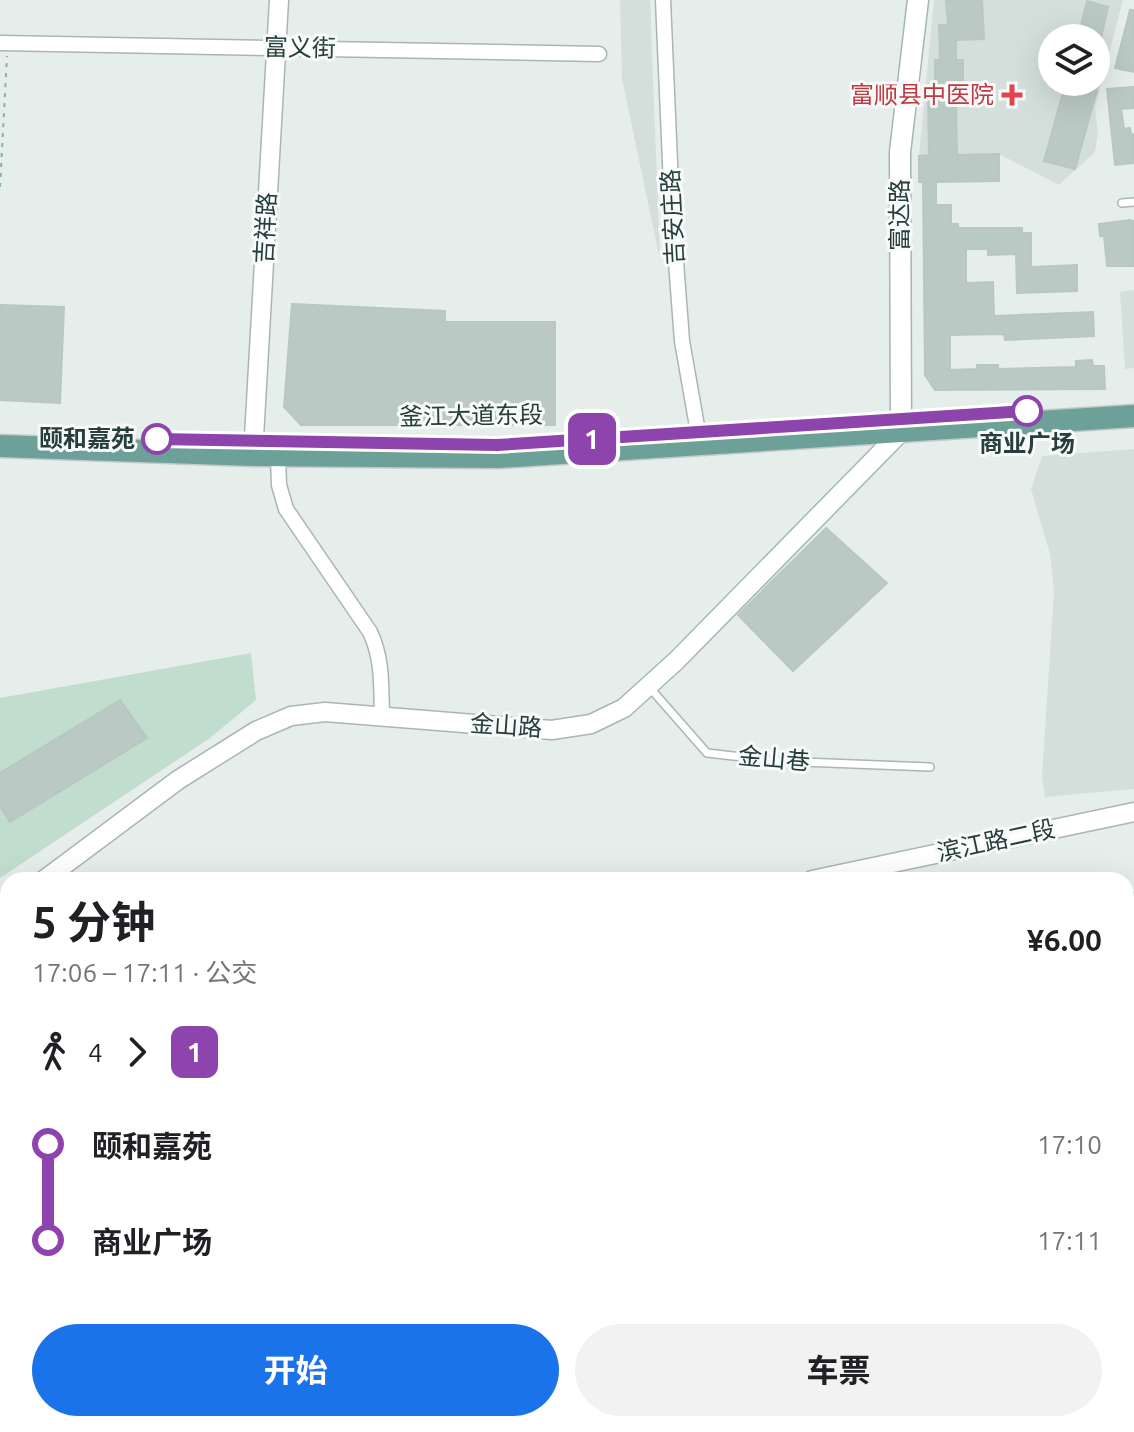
<!DOCTYPE html>
<html lang="zh">
<meta charset="utf-8">
<style>
:root{--surface:#fff;--page:#f2f2f2;--text:#202124;--muted:#757577;--accent:#1a73e8}
body{margin:0;font-family:Ubuntu,"Noto Sans SC",sans-serif;background:var(--page);color:var(--text);height:100vh;display:flex;flex-direction:column;font-size:30px;white-space:nowrap}
*{box-sizing:border-box;margin:0}
p{font-size:26px;color:var(--muted)}
.icon{flex:none;width:44px;height:44px;fill:none;stroke:currentColor;stroke-width:2;stroke-linecap:round;stroke-linejoin:round}
.map{position:relative;flex:1;overflow:hidden}
.details{position:absolute;left:0px;top:872px;width:1134px;height:560px;display:flex;flex-direction:column;background:var(--surface);border-radius:24px 24px 0 0;box-shadow:0 8px 32px #0002}
.details>*{flex:none}
.badge{padding:0 16px;border-radius:12px;font-size:28px;line-height:52px}
.fabs{position:absolute;left:1038px;top:24px;display:grid;gap:16px}
.fabs a{display:grid;place-items:center;width:72px;height:72px;border-radius:50%;background:var(--surface);box-shadow:0 8px 32px #0002;font-size:40px}
.map>.badge{position:absolute;translate:-50% -50%;box-shadow:0 0 0 4px #fff}
.legs{display:flex;align-items:center;gap:12px;height:88px;padding:0 32px;font-size:26px}
.legs p{margin-inline-start:auto}
.summary{display:flex;align-items:center;justify-content:space-between;height:136px;padding:0 32px}
h1{font-size:44px;font-weight:700;line-height:60px}
.action{display:flex;gap:16px;margin-top:auto;padding:16px 32px}
.action a{flex:1;height:92px;border-radius:48px;background:var(--accent);color:#fff;font-size:32px;font-weight:700;line-height:92px;text-align:center}
.action a+a{background:var(--page);color:var(--text)}
ul{padding:0 32px;list-style:none}
li{display:flex;align-items:center;gap:28px;height:96px;font-size:30px}
li i{display:grid;place-items:center;width:12px;height:100%;margin:0 10px;background:currentColor}
li i::after{content:'';width:20px;height:20px;margin:-10px;border:6px solid;border-radius:50%;background:var(--surface)}
li p{margin-inline-start:auto}
li:first-child i{background:linear-gradient(#0000 50%,currentColor 0)}
li:last-child i{background:linear-gradient(currentColor 50%,#0000 0)}
.map>svg:first-child{display:block}
.built{fill:#d4dedb;fill-rule:evenodd}
.green{fill:#c1ddcd}
.water{fill:#93bdce}
.building{fill:#bbc9c5;stroke:#b9c7c3;stroke-width:2}
.lines{fill:none;stroke-linecap:round;stroke-linejoin:round}
.service-casing{stroke:#a9b6b4;stroke-width:10}
.minor-casing{stroke:#a9b6b4;stroke-width:17}
.tertiary-casing{stroke:#a9b6b4;stroke-width:21}
.secondary-casing{stroke:#a2b6b2;stroke-width:23}
.primary-casing{stroke:#c2c9c8;stroke-width:25}
.path{stroke:#89afa9;stroke-width:2;stroke-dasharray:4 6;stroke-linecap:butt}
.service{stroke:#fff;stroke-width:7}
.minor{stroke:#fff;stroke-width:14}
.tertiary{stroke:#fff;stroke-width:18}
.secondary{stroke:#fff;stroke-width:20}
.primary{stroke:#6ea09a;stroke-width:22}
.line-1-casing{stroke:#fff;stroke-width:18}
.line-1{stroke:#8e44ad;stroke-width:12}
.health-dot{fill:#e0444e;stroke:#f7faf9;stroke-width:3}
.stop-1-dot{fill:#fff;stroke:#8e44ad;stroke-width:4}
.labels{text-anchor:middle;stroke-width:6;stroke-linejoin:round;paint-order:stroke}
.street-label{font-size:24px;fill:#263f3c;stroke:#f7faf9}
.health-label{font-size:24px;fill:#be3a42;stroke:#f7faf9;text-anchor:end}
.stop-label{font-size:24px;font-weight:bold;fill:#263f3c;stroke:#f7faf9;text-anchor:end}
</style>
<div class="map">
<svg width="1134" height="1432" viewBox="0 0 1134 1432">
<rect width="100%" height="100%" fill="#e6eeec"/>
<!-- built -->
<path class="built" d="M620 0H650L660 260 622 79Z
M934 0H1123L1095 107 1098 133 1095 152 1059 185 999 154 919 156ZM1052 38H1096V82H1052Z
M1134 290V368L1125 369 1120 292Z
M1134 449V789L1045 797 1042 776 1054 592 1050 554 1031 489 1042 456Z"/>
<!-- green -->
<path class="green" d="M251 653 256 700 210 738 0 878V698Z
M1126 1293H1134V1358L1126 1359Z
M421 1424H756L725 1432H386Z
M841 1424H857L859 1432H808Z"/>
<!-- water -->
<path class="water" d="M1134 891V1292L1126 1293V893Z
M0 1179H8V1424H421L386 1432H0Z"/>
<!-- building -->
<path class="building" d="M946 0H982L984 39 956 40V60H963V99H956L957 155 999 154V181L936 182V205H951V224H958V228H1022V233H1031V267L1077 265V291L1017 293 1016 254 988 255V249H966V283L993 282 994 316 1093 312 1094 336 1005 340 1004 334 950 335V370L977 369V365H998V369L1076 367V361L1092 360 1093 366H1104L1105 389 935 390 925 375 923 182H919V156L929 155 928 99H935V60H940L939 25H948Z
M1087 1 1108 7 1101 38H1078Z
M1130 10H1134V72L1115 68Z
M1066 82H1089L1087 91 1097 90 1075 169 1044 161Z
M1134 87V108L1121 109 1124 129 1130 128 1131 135 1134 134V163L1115 165 1107 89Z
M1130 220 1133 221 1134 266H1107L1104 236H1100L1099 224Z
M292 304 445 311V322H555V425H301L284 407Z
M0 305 64 307 60 403 0 400Z
M826 528 887 583 793 671 738 615Z
M120 700 147 738 10 822 0 806V773Z"/>
<g class="lines">
<!-- service casing -->
<g class="service-casing">
<path id="service" d="M1122 203 1134 202
M650 688 707 753 777 761 930 767"/>
</g>
<!-- minor casing -->
<g class="minor-casing">
<path id="minor" d="M663 0 672 209 682 341 698 432
M0 43 599 54
M278 456 279 485 286 509 370 632C383 659 381 687 382 716
M1126 1368 1134 1367
M760 1432 792 1424"/>
</g>
<!-- tertiary casing -->
<g class="tertiary-casing">
<path id="tertiary" d="M253 455 279 0
M44 880 178 780 256 731 291 716 325 712 552 730 591 724 624 708 676 661 901 432
M812 880 1134 812
M0 913 8 907
M0 1067 8 1063"/>
</g>
<!-- secondary casing -->
<g class="secondary-casing">
<path id="secondary" d="M901 432 900 152 918 0"/>
</g>
<!-- primary casing -->
<g class="primary-casing">
<path id="primary" d="M0 446 253 455 498 457 1134 416"/>
</g>
<!-- path -->
<path class="path" d="M0 187 7 56
M1126 887 1134 885
M1126 1316 1134 1315
M520 1424 522 1432
M487 1432 517 1424"/>
<!-- service -->
<use href="#service" class="service"/>
<!-- minor -->
<use href="#minor" class="minor"/>
<!-- tertiary -->
<use href="#tertiary" class="tertiary"/>
<!-- secondary -->
<use href="#secondary" class="secondary"/>
<!-- primary -->
<use href="#primary" class="primary"/>
</g>
<g class="lines">
<!-- line-1 casing -->
<g class="line-1-casing">
<path id="line-1" d="M157 439 497 445 1027 411"/>
</g>
<!-- line-1 -->
<use href="#line-1" class="line-1"/>
</g>
<!-- markers -->
<path class="health-dot" d="M1008 83h8v8h8v8h-8v8h-8v-8h-8v-8h8z"/>
<g class="stop-1-dot">
<circle cx="1027" cy="411" r="14"/>
<circle cx="157" cy="439" r="14"/>
</g>
<g class="labels">
<!-- street labels -->
<g class="street-label">
<text transform="translate(300 48) rotate(1)" y="8">富义街</text>
<text transform="translate(900 215) rotate(-90)" y="8">富达路</text>
<text transform="translate(673 217) rotate(-93)" y="8">吉安庄路</text>
<text transform="translate(266 228) rotate(-87)" y="8">吉祥路</text>
<text transform="translate(471 416) rotate(-1)" y="8">釜江大道东段</text>
<text transform="translate(506 726) rotate(4)" y="8">金山路</text>
<text transform="translate(774 759) rotate(5)" y="8">金山巷</text>
<text transform="translate(996 841) rotate(-12)" y="8">滨江路二段</text>
</g>
<!-- health labels -->
<g class="health-label">
<text x="994" y="103">富顺县中医院</text>
</g>
<!-- stop labels -->
<g class="stop-label">
<text x="135" y="447">颐和嘉苑</text>
<text x="1027" y="452" text-anchor="middle">商业广场</text>
</g>
</g>
</svg>
<div class="fabs">
<a><svg class="icon" aria-label="layers" viewBox="0 0 24 24"><path d="M12 4l9 5-9 5-9-5zM3 14l9 5 9-5"/></svg></a>
</div>
<b class="badge" style="left:592px;top:439px;background:#8e44ad;color:#fff">1</b>
<section class="details">
<div class="summary"><div><h1>5 分钟</h1><p>17:06 – 17:11 · 公交</p></div><b>¥6.00</b></div>
<div class="legs"><svg class="icon" aria-label="walk" viewBox="0 0 24 24"><circle cx="13" cy="4" r="2"/><path d="M13 8l-2 6 4 7M11 14l-3 7M7 12l3-4h3l4 4"/></svg>4<svg class="icon" aria-label="forward" viewBox="0 0 24 24"><path d="M9 5l7 7-7 7"/></svg><b class="badge" style="background:#8e44ad;color:#fff">1</b></div>
<ul>
<li><i style="color:#8e44ad"></i><b>颐和嘉苑</b><p>17:10</p></li>
<li><i style="color:#8e44ad"></i><b>商业广场</b><p>17:11</p></li>
</ul>
<div class="action"><a>开始</a><a>车票</a></div>
</section>
</div>
